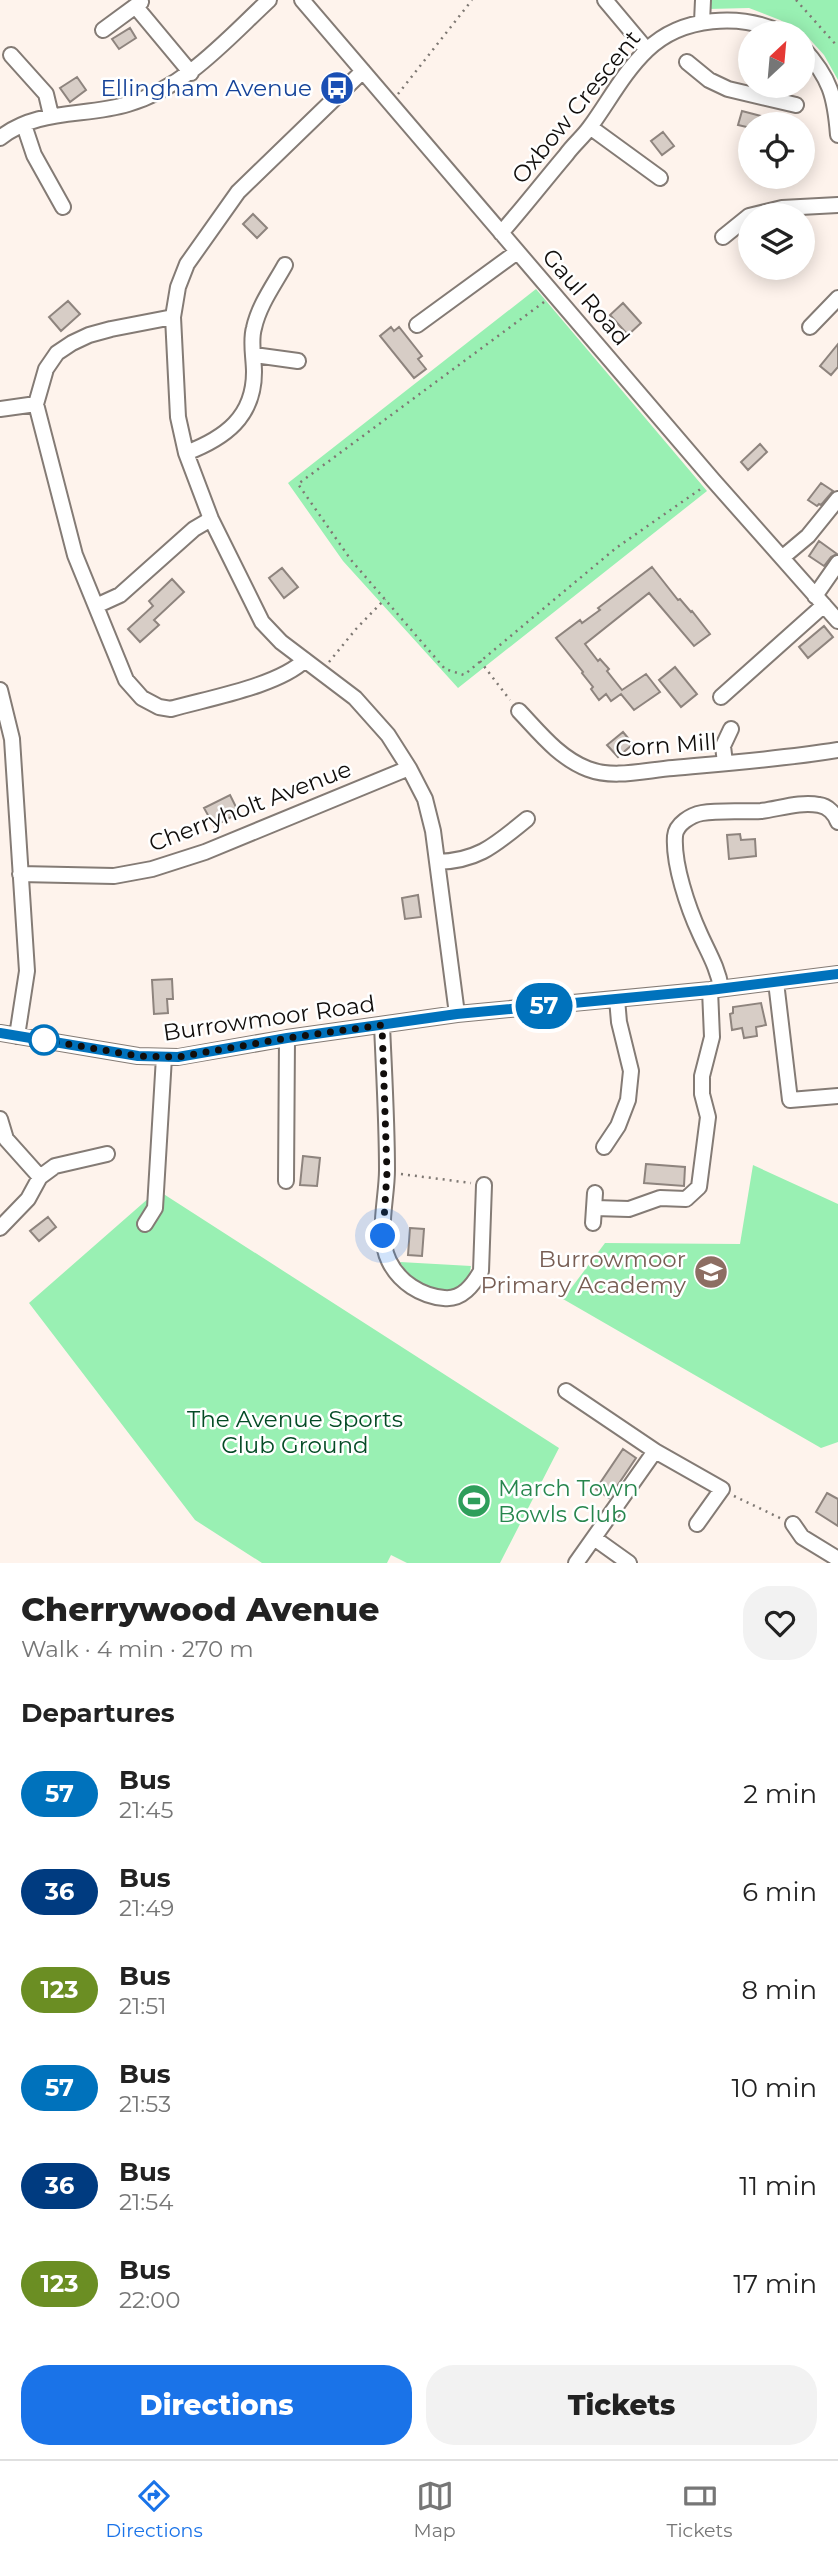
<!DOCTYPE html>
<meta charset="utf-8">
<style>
:root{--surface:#fff;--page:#f2f2f2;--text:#222;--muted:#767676;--line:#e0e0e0;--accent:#1a73e8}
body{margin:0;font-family:Montserrat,sans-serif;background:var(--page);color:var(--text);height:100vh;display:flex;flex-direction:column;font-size:26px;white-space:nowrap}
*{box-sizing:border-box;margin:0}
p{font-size:23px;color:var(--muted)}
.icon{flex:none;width:38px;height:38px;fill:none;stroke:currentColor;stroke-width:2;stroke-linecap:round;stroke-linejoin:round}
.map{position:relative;height:1563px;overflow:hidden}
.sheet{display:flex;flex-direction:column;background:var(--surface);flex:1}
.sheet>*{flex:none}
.badge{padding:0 14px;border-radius:23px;font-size:24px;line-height:46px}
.needle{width:46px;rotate:26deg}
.tools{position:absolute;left:738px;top:21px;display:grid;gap:14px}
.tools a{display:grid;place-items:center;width:77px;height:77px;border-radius:50%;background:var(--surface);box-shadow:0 4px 18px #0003;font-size:35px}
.you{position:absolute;width:35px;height:35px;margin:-18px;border:5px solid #fff;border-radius:50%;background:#1a73e8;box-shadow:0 0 0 10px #1a73e833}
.map>.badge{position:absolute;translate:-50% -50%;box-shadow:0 0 0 4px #fff}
h2{padding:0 21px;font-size:26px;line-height:63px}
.round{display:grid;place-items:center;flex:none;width:74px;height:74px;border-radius:28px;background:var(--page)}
.summary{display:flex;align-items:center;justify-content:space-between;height:119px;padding:0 21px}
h1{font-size:33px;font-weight:800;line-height:52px}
.action{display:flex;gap:14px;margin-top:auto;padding:14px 21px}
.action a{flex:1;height:80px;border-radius:28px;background:var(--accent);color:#fff;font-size:28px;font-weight:800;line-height:80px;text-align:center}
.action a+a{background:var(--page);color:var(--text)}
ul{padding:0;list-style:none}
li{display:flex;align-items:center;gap:21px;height:98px;padding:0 21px}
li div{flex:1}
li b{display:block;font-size:26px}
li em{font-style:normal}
li .badge{min-width:77px;font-weight:700;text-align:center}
.dock{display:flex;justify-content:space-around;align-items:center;height:98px;border-top:2px solid var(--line);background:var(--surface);font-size:19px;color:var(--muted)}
.dock a{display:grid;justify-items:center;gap:4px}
.dock .on{color:var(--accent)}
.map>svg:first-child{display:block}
.green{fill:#99f0b3}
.building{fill:#d7cdc6;stroke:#8e847e;stroke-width:2}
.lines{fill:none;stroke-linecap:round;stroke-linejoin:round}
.minor-casing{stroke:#847b75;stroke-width:18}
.path{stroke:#7e7873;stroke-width:2.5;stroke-dasharray:2 5;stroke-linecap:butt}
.minor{stroke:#fff;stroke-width:14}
.line-casing{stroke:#fff;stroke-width:16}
.line{stroke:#0072bc;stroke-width:10}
.walk{stroke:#110e0c;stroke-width:7;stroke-dasharray:0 12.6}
.stop-dot{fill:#fff;stroke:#0072bc;stroke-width:3.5}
.labels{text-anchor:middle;stroke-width:5;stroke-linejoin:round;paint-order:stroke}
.transit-label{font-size:23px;fill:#164399;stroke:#fff;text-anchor:end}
.street-label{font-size:23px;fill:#110e0c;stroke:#fff}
.education-label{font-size:23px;fill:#785e54;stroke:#fff;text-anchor:end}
.park-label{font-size:23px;fill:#044b25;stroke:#fff}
.leisure-label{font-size:23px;fill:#27864d;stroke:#fff;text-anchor:start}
</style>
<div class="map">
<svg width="838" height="1563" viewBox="0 0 838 1563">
<rect width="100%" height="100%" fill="#fef3ec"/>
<!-- green -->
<path class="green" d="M709 0H838V80L824 55 805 34 780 20 749 8 708 9Z
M536 289 707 491 458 688 343 561 288 483Z
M753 1165 838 1204V1442L821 1448 563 1299 605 1243 740 1244Z
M162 1193 559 1448 500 1563H407L391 1555 387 1563H262L195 1520 29 1303 150 1197Z
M400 1262 471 1266C465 1312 415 1289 400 1262Z"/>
<!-- building -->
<path class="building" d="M130 28 136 38 119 49 112 39Z
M77 77 86 90 70 102 60 88Z
M742 111 761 116 759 124H751V128L738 125Z
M663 132 674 146 662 155 651 141Z
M253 214 267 228 257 238 243 224Z
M68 301 80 314 61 331 49 317Z
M623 303 641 323 628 335 610 315Z
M391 327 394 331 399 327 422 356 418 359 426 369 414 378 380 336Z
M838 344V367L831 375 820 366Z
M760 444 767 452 748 470 741 462Z
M821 483 833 491 821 505 819 504 817 506 808 500Z
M819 541 837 554 831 557 824 566 809 556Z
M652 567 678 600 680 599 691 612 692 611 710 634 694 646 649 593 585 644 598 661 600 659 609 669 607 671 622 690 646 674 660 692 634 710 621 694 611 701 606 694 599 700 591 689 593 687 582 673 583 672 556 638 580 620 582 623 600 610 598 608Z
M282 568 298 587 284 598 269 578Z
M172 579 184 592 154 620 159 625 140 642 128 629 153 606 149 601Z
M824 626 833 637 808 658 799 647Z
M675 667 697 694 681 707 659 680Z
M623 732 633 744 618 757 607 745Z
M230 795 239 813 214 826 204 808Z
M740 834 741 840 755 839 756 856 729 859 727 835Z
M418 895 421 917 405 919 402 898Z
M172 979 173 999H167L168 1013 154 1014 152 980Z
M761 1003 766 1025 756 1027 757 1036 744 1038 742 1028 732 1030 730 1014 733 1013V1007Z
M303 1156 320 1158 317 1186 300 1185Z
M646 1164 685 1167 684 1186 644 1183Z
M48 1217 56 1227 39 1241 30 1231Z
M410 1228 424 1229 422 1256 408 1255Z
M623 1449 636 1458 609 1498 596 1489Z
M827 1493 838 1499V1526L816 1512Z"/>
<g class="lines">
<!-- minor casing -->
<g class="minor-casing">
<path id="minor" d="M302 0 713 480 838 621
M605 0 647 50
M136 7 191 73
M702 22 703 0
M103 30 141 2
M803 48C830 78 835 96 838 135
M11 55 46 94 51 115
M687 62 709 80 728 89 796 105
M363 71 238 192 187 264 178 287 173 317 178 417 186 453 211 519 262 622 281 642 355 698 388 735 409 768 425 799 433 831 457 1014
M24 125 34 155 63 207
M590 127 660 178
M0 138C37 108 86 117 128 104 186 87 226 40 269 0
M501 233C523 208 544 181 566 155 573 145 583 137 590 127 609 101 624 72 647 50 682 16 741 13 782 33
M723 237 749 216 782 208 838 205
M173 317 111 329 89 335 72 343 57 353 46 369 36 404 75 555 126 680 142 698 159 707 171 709C209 698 278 686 305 660
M417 325 517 252
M810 327 838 298
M254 355 298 361
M0 409 36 404
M186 453C225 438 254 417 254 372 254 358 250 341 254 328 259 305 274 285 285 265
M783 557 808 536 838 499
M815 596 838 563
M96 606 120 595 194 529 211 519
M0 690 12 739 27 971 17 1036
M721 697 824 605
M519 711C539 732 559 758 588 769 614 779 646 770 673 768 728 763 783 759 838 750
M725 763 723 746 731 729
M437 862C479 861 496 844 527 819
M20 874 114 876 152 869 205 852 409 768
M776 982 790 1100 838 1096
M721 988C718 968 708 952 700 934 688 908 673 864 675 836 676 824 691 815 702 813 719 810 742 812 761 811 778 809 801 801 819 805 828 806 835 814 838 822
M382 1025C384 1073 387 1122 387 1170 387 1199 376 1234 389 1261 399 1282 421 1296 444 1298 462 1300 473 1285 481 1271L484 1185
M0 1033 138 1056 178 1057 287 1038 457 1014 710 990 838 974
M0 1119 6 1139 40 1177
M604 1147 618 1126 628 1100 631 1071 619 1022 617 999
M286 1181 287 1038
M595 1208 629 1209 660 1198 686 1199 699 1187 708 1117 702 1094V1076L712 1037 710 990
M593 1223 595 1193
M145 1224 155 1208 164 1057
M0 1228 28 1199 40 1177 55 1166 107 1154
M566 1391 655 1451 722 1489 697 1524
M793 1524 802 1537 838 1559
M594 1538 629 1563
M576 1563 655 1451"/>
</g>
<!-- path -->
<path class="path" d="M796 0 838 47
M398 94 472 0
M544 302 298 484 351 560 445 669 464 675 616 548 702 488
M480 661 510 700
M329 662 356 629 385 599
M401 1174 471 1183
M734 1496 782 1519"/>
<!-- minor -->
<use href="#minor" class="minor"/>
</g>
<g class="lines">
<!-- line casing -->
<g class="line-casing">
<path id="line" d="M0 1033 138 1056 178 1057 287 1038 457 1014 710 990 838 974"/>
</g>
<!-- line -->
<use href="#line" class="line"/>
<!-- walk -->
<path class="walk" d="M44 1040 138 1056 178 1057 287 1038 382 1025 387 1172 383 1236"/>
</g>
<!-- icons -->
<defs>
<g id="bus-disc" transform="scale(1.75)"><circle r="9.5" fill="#1a4fb4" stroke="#fff"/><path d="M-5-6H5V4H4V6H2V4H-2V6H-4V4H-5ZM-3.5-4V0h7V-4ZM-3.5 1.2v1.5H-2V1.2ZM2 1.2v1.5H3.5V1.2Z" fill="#fff"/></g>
<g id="school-disc" transform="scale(1.75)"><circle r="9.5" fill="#8d6e63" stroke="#fff"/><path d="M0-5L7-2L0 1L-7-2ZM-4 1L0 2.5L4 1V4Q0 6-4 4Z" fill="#fff"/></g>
<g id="stadium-disc" transform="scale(1.75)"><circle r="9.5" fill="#2e9e5b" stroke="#fff"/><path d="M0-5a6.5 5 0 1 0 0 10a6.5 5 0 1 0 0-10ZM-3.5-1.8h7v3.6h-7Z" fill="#fff"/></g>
</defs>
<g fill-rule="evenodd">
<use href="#bus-disc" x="337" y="88"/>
<use href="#school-disc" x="711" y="1272"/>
<use href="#stadium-disc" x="474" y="1501"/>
</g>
<!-- markers -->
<circle class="stop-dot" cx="44" cy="1040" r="14"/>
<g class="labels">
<!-- transit labels -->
<g class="transit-label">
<text x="312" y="96">Ellingham Avenue</text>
</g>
<!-- street labels -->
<g class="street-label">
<text transform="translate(576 107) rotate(-51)" y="8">Oxbow Crescent</text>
<text transform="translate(586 297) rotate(49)" y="8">Gaul Road</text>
<text transform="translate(666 745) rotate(-4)" y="8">Corn Mill</text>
<text transform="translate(250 806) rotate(-21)" y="8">Cherryholt Avenue</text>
<text transform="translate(269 1018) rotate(-8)" y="8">Burrowmoor Road</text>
</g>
<!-- education labels -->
<g class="education-label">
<text x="686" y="1267">Burrowmoor<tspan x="686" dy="26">Primary Academy</tspan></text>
</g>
<!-- park labels -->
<g class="park-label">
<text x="295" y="1427">The Avenue Sports<tspan x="295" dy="26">Club Ground</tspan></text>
</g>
<!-- leisure labels -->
<g class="leisure-label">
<text x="498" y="1496">March Town<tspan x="498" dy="26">Bowls Club</tspan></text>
</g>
</g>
</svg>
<div class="tools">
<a><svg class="needle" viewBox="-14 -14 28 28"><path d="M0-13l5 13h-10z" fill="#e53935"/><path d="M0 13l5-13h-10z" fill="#767676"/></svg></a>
<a><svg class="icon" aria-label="locate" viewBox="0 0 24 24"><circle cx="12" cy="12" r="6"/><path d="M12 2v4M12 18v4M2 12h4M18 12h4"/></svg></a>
<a><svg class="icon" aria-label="layers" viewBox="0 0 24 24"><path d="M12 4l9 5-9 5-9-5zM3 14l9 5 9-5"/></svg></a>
</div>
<div class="you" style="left:383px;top:1236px"></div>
<b class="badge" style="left:544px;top:1006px;background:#0072bc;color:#fff">57</b>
</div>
<section class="sheet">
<div class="summary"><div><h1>Cherrywood Avenue</h1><p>Walk · 4 min · 270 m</p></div><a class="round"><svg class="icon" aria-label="heart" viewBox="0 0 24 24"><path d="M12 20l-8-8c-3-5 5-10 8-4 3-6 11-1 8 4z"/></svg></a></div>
<h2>Departures</h2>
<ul>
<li><span class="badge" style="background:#0072bc;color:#fff">57</span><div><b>Bus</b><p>21:45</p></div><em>2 min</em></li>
<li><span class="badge" style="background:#003b80;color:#fff">36</span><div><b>Bus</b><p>21:49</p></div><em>6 min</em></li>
<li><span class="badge" style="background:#6b8e23;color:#fff">123</span><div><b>Bus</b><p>21:51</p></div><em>8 min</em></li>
<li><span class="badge" style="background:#0072bc;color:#fff">57</span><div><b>Bus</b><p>21:53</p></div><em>10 min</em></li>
<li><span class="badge" style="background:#003b80;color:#fff">36</span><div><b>Bus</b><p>21:54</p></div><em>11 min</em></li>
<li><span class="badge" style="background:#6b8e23;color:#fff">123</span><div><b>Bus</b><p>22:00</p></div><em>17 min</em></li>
</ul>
<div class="action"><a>Directions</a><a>Tickets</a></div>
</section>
<nav class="dock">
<a class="on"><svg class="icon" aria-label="directions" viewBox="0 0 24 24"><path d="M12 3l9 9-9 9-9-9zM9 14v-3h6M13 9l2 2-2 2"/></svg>Directions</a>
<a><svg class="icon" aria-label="map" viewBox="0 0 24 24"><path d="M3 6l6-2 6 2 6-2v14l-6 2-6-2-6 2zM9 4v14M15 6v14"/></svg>Map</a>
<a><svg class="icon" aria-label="tickets" viewBox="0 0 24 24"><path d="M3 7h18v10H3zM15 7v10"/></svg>Tickets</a>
</nav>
